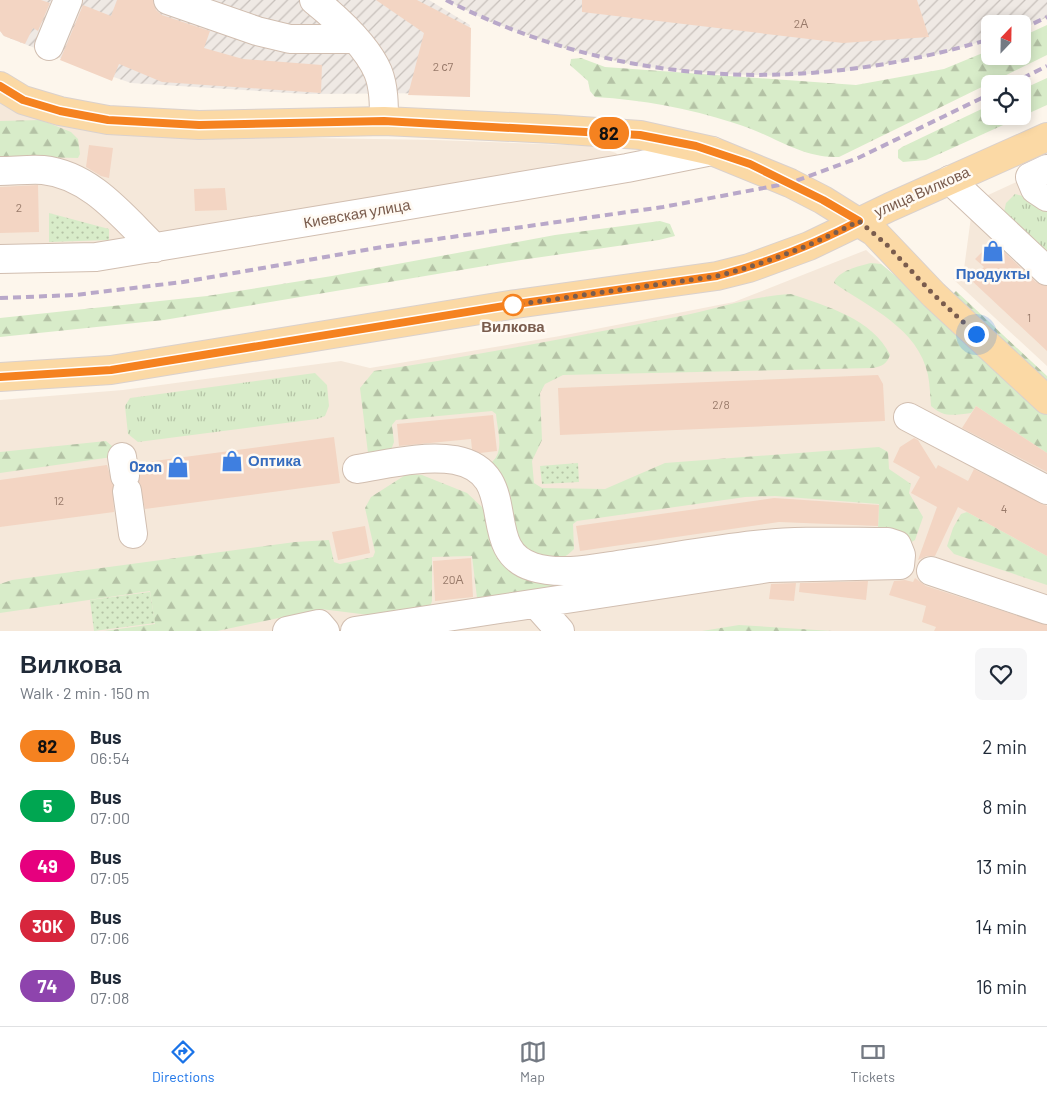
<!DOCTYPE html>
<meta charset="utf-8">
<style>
:root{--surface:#fff;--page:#f6f6f7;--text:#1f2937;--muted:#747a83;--line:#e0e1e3;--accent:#1a73e8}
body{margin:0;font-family:Barlow,sans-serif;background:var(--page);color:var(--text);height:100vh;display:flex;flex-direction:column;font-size:19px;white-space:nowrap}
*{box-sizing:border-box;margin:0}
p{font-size:16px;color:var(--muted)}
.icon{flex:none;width:28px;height:28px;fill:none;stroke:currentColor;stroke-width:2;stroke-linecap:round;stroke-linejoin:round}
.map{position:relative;height:631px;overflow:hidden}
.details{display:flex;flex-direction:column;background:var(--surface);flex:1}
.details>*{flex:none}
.badge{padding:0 10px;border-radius:16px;font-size:18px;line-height:32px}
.needle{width:32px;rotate:22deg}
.fabs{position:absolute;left:981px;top:15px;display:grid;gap:10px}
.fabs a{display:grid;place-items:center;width:50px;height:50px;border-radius:8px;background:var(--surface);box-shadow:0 2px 12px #0003;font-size:25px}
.you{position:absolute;width:25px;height:25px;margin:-12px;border:4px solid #fff;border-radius:50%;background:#1a73e8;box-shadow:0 0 0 8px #1a73e833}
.map>.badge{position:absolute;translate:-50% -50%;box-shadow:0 0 0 2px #fff}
.round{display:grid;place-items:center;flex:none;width:52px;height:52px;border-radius:8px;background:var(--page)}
.head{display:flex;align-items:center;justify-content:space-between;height:85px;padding:0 20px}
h1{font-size:24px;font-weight:800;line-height:38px}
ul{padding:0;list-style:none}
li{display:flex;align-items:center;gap:15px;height:60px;padding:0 20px}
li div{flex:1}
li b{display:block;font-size:19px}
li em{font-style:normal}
li .badge{min-width:55px;font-weight:700;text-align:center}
.menu{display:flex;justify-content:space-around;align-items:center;height:70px;border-top:1px solid var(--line);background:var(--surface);font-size:14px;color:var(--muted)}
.menu a{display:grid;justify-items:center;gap:2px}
.menu .active{color:var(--accent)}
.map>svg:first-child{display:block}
.residential{fill:#f5e8da}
.industrial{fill:url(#industrial-furrows)}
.grass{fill:url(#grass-tufts)}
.forest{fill:url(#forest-firs)}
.park{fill:url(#park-dots)}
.building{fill:#f3d5c3}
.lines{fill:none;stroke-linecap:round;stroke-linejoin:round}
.minor-casing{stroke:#d1beb0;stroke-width:30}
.major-casing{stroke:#dad1cd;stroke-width:30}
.minor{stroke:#fff;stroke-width:28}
.major{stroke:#fbd9a5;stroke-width:28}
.rail{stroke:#b9a8c9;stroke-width:4;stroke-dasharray:8 5;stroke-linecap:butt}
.line-casing{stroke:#fff;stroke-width:11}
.line{stroke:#f58220;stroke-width:8}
.walk{stroke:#7a5c4d;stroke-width:5;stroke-dasharray:0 9}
.stop-dot{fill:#fff;stroke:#f58220;stroke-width:2.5}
.labels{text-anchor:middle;stroke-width:5;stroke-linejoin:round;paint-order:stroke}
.number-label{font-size:12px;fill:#987a6a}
.street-label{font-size:15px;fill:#7a5c4d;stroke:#fffaf3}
.shop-label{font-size:15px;font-weight:bold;fill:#366cbe;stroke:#fffaf3}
.stop-label{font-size:15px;font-weight:bold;fill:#7a5c4d;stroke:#fffaf3}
</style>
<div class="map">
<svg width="1047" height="631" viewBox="0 0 1047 631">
<defs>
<pattern id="industrial-furrows" width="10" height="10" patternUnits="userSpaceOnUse" patternTransform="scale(1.25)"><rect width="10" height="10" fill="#efe9e4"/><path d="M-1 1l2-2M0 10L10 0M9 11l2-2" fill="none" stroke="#c7c0bb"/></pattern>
<pattern id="grass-tufts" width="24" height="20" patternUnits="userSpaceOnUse" patternTransform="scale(1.25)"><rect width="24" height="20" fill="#d8ecc9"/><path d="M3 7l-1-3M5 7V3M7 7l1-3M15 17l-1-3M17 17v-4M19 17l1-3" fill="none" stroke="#b4c2a5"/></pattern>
<pattern id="forest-firs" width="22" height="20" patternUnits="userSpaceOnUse" patternTransform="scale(1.25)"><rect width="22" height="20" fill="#d8ecc9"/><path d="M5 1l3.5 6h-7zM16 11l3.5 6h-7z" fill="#b4c2a5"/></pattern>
<pattern id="park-dots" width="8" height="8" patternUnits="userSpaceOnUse" patternTransform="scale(1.25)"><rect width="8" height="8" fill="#d8ecc9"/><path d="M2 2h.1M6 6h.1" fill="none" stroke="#b4c2a5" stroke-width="1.8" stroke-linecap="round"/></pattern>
</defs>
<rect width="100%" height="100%" fill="#fdf6ec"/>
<!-- residential -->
<path class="residential" d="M0 96 199 136 435 140 594 146 616 153 623 162 37 254 0 253Z
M1047 168V366L953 279 964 269 973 202Z
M866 250 1047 413V631H0V400L123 390 341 361 370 368 560 336 734 302Z"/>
<!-- industrial -->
<path class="industrial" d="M0 0H429L470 25 452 93 306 94 131 83 76 64 4 36 0 31Z
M446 0H1047V17L1023 29 1022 24H990V39L939 54 855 70 786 76 720 74 637 66 564 48 488 21Z"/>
<!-- grass -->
<path class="grass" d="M1015 194 1030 198 1047 209V253L1004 212 1006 203Z
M315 373 327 385 329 406 325 416 317 419 138 442 128 434 125 406 130 398Z"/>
<!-- forest -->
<path class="forest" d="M1047 25V55L839 157C801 159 770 133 734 123 688 108 643 100 595 97L590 91 588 81 570 65 571 59 581 58 605 67 856 85 944 69 990 50V56H1022L1023 36Z
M1047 78V105L926 160 903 162 898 158V150L902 147 990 105V116H1022L1023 89Z
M41 120 71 132 78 139 80 154 78 158 0 156V121Z
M660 221 670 224 675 236 659 240 521 260 164 320 0 337V318L207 296 332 276 555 235Z
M871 263 881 264 950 321 1047 411V453L976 406 971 413C954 415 944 418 931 406 930 396 930 385 928 375 918 328 870 308 834 283 837 271 859 266 871 263Z
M956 291 1047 376V384L953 294Z
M791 294C826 306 873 319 890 355 887 364 882 366 873 368L563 375 545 384 540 393 542 440 532 461 534 483 542 488 605 489 665 463 879 447 888 452 889 469 911 484 909 493 923 517 915 540 910 543 878 530 879 504 775 496 745 497 577 521 573 524 574 549C554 570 538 557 517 545L492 470V462C505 451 497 429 496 414L492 411 396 420 392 425 394 442 391 450 371 456 368 453 360 388 374 371C475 356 576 336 676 317 715 310 752 296 791 294Z
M106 441 112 446V457L0 473V452Z
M407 474 422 475 467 493 483 508 494 549 509 568 708 559 485 600 477 598 472 556 432 557V601L430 607 369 615 321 609 217 631H104L155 624 150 591 0 613V584L12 580 295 542 329 540 334 562 340 564 373 557 375 552 365 508 371 497Z
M967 512 1047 556V585L954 554 947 546 953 528 961 514Z
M739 625 832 631H702Z"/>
<!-- park -->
<path class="park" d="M49 213 109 229V240L49 242Z
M578 463 579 482 542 484 540 466Z
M150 592 155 623 94 631 90 600Z"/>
<!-- building -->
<path class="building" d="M0 0H41L50 3 38 31 33 28 25 44 4 36 0 31Z
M117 0H153L156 10 162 15 210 31 204 48 243 59 322 65 321 93 162 82 119 64 112 81 60 60 83 5 111 16Z
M376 0H417L471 28 470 97 408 95 424 33Z
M582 0H917L929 37 843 43 582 12Z
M89 145 113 148 109 178 101 176 86 167Z
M38 185 39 232 0 233V187Z
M225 188 227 210 195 211 194 189Z
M988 246 996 254 1001 249 1036 282 1047 286V351L971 280 984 267 975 259Z
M878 375 883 384 885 421 560 435 558 388Z
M976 406 1047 453V472L962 428Z
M493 415 497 451 480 453 472 450 471 439 399 446 397 424Z
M334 437 340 483 145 509 139 482V463Z
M914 438 918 440 936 469 938 465 968 481 974 469 1047 506V556L958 507 935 556H927L918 560 937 507 911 493 920 477 893 462 900 447Z
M107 465 113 485 114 512 0 527V480Z
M774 498 879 505 878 526 779 522 580 551 576 526Z
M365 526 370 553 338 560 332 532Z
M471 558 473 597 435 601 433 561Z
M915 578 926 586 1047 625V631H934L936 627 922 622 926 606 889 595 894 581 905 580 913 582Z
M868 581 866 600 799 592 800 583Z
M796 583 794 601 769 599 771 584Z"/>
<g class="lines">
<!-- minor casing -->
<g class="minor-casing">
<path id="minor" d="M168 0 257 31 290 39H354
M314 0C335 17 367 46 378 72 384 87 384 105 384 121
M49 46 68 0
M1047 169 1030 177 1035 189 1047 197
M0 171C14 171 29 169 43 170 91 175 123 217 155 248
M950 180 1047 271
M0 259 96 257 374 211 627 168 712 151
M908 417 1047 490
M122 457 125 476
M127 491 133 534
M931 571 1047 610
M537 605 560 631
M287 631 319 624 325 631
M355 631 769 568 900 565 901 555 897 545 888 542C844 542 799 540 755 545 711 550 667 558 624 564 596 568 561 576 533 567 477 550 523 473 455 460 423 455 388 464 357 469"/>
</g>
<!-- major casing -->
<g class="major-casing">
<path id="major" d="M0 86 23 100 60 111 108 120 199 125 384 121 554 129 640 135 712 151 790 183 823 200 874 232 934 295 1047 400
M0 377 111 370 516 304 717 276 749 268 809 246 890 207 1047 137"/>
</g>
<!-- minor -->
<use href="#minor" class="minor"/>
<!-- major -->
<use href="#major" class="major"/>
<!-- rail -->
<path class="rail" d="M446 0C620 88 805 95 990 39
M1022 29 1047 17
M1011 84 1047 66
M0 298 75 295 183 282 388 246 663 207 790 183 858 158 990 94"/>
</g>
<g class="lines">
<!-- line casing -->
<g class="line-casing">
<path id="line" d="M0 86 23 100 60 111 108 120 199 125 384 121 640 135 696 146 750 164 823 200 859 221C813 245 767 263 717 276L516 304 111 370 0 377"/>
</g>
<!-- line -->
<use href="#line" class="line"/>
<!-- walk -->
<path class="walk" d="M513 305 717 276C767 263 813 245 859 221L886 244 934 295 976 334"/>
</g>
<!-- icons -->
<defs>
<g id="shop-bare" transform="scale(1.725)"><path d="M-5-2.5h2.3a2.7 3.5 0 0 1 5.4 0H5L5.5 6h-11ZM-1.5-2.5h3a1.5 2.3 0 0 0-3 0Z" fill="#3f7fe0" stroke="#fffaf3" stroke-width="2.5" paint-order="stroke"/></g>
</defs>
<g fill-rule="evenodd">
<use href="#shop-bare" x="993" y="251"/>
<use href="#shop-bare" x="232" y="461"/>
<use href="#shop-bare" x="178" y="467"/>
</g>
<!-- markers -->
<circle class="stop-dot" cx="513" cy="305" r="10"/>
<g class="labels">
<!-- number labels -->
<g class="number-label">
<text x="801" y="28">2А</text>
<text x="443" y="71">2 с7</text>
<text x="19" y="212">2</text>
<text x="1029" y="322">1</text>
<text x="721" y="409">2/8</text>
<text x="59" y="505">12</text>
<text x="1004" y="513">4</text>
<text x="453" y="584">20А</text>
</g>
<!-- street labels -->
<g class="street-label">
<text transform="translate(922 192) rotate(-24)" y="5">улица Вилкова</text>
<text transform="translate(357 214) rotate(-10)" y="5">Киевская улица</text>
</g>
<!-- shop labels -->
<g class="shop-label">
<text x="993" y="279">Продукты</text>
<text x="248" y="466" text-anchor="start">Оптика</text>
<text x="162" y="472" text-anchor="end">Ozon</text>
</g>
<!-- stop labels -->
<g class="stop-label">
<text x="513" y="332">Вилкова</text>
</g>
</g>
</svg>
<div class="fabs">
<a><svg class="needle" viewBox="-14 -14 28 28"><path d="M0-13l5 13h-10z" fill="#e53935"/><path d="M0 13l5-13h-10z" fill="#747a83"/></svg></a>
<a><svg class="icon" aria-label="locate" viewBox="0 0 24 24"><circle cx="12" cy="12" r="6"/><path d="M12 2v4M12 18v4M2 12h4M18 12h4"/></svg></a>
</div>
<div class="you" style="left:976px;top:334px"></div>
<b class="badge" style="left:609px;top:133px;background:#f58220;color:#111">82</b>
</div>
<section class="details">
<div class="head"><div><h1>Вилкова</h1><p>Walk · 2 min · 150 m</p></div><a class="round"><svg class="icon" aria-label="heart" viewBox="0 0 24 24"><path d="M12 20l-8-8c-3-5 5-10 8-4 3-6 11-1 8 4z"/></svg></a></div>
<ul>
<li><span class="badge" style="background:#f58220;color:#111">82</span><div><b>Bus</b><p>06:54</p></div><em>2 min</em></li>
<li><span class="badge" style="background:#00a651;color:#fff">5</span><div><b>Bus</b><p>07:00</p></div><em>8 min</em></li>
<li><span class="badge" style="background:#e6007e;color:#fff">49</span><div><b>Bus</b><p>07:05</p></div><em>13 min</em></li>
<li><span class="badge" style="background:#d7263d;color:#fff">30К</span><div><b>Bus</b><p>07:06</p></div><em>14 min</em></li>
<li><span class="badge" style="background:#8e44ad;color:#fff">74</span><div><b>Bus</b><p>07:08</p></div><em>16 min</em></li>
</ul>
</section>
<nav class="menu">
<a class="active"><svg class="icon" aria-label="directions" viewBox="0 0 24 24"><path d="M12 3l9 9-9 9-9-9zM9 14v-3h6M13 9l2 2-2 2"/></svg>Directions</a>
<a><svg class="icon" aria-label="map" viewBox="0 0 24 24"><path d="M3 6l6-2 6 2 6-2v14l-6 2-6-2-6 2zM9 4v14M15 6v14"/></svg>Map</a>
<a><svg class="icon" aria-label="tickets" viewBox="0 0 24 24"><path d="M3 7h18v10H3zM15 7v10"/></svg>Tickets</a>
</nav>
